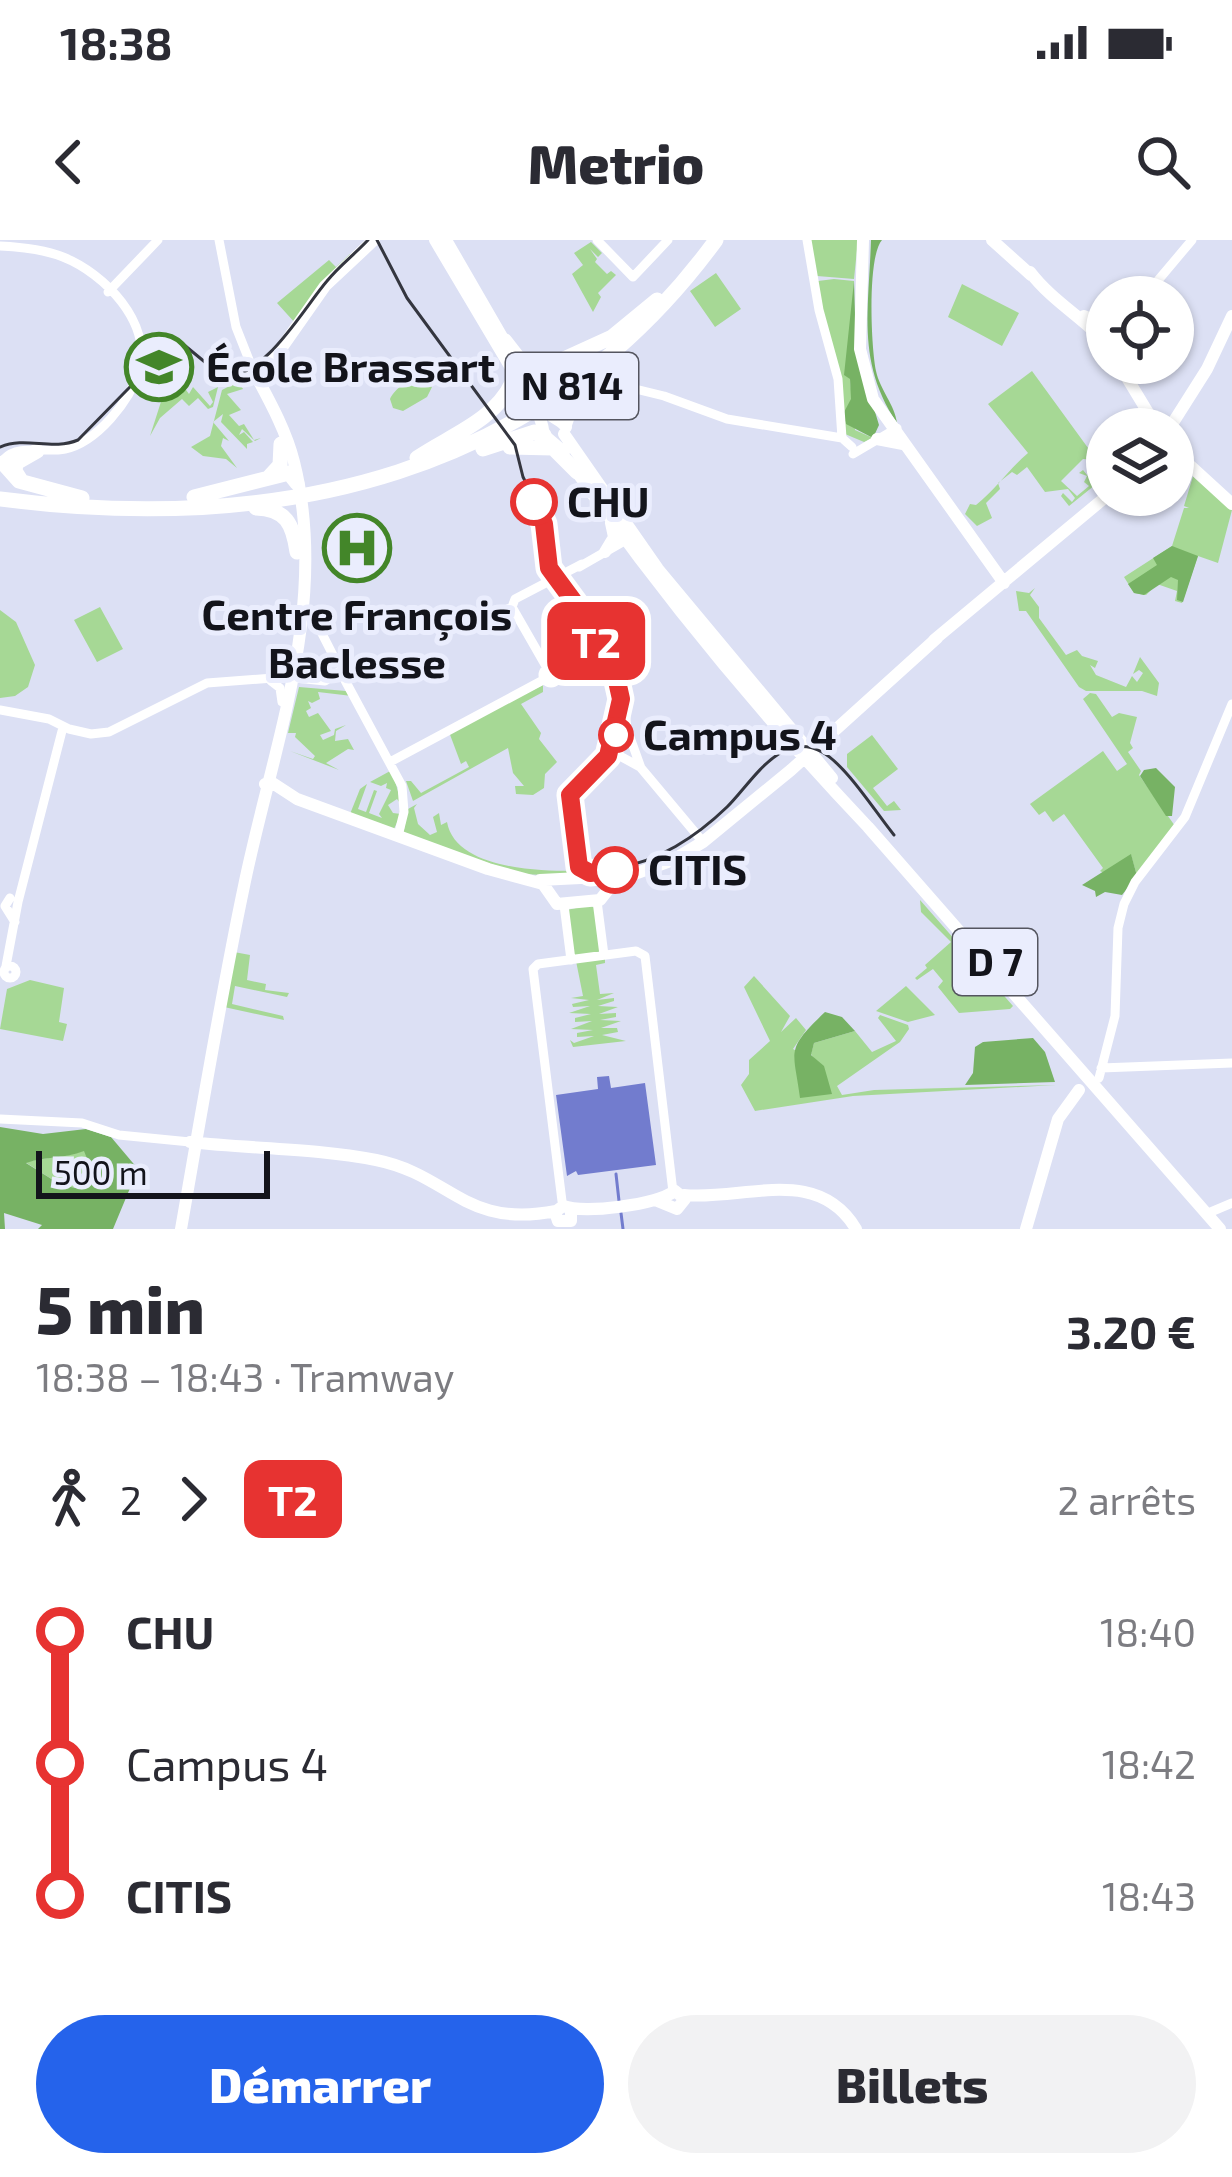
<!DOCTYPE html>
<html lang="fr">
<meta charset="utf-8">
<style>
:root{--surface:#fff;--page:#f2f2f3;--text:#2b2b33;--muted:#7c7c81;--accent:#2563eb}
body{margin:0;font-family:"Exo 2",sans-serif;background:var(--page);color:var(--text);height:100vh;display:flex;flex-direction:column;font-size:45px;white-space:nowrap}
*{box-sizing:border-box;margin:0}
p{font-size:39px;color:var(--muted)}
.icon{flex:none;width:66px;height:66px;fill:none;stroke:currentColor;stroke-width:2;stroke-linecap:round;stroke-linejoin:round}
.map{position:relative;height:989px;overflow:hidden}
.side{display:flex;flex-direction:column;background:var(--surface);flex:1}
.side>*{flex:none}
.badge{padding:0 24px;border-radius:18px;font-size:42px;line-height:78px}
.buttons{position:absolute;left:1086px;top:36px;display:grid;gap:24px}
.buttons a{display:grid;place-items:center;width:108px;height:108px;border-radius:50%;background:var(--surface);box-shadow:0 3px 9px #0004;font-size:60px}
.scale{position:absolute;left:36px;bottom:30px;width:234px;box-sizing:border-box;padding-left:12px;border:6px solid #13141b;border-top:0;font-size:33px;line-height:42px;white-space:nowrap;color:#13141b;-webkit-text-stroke:9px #eaedfd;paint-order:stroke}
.map>.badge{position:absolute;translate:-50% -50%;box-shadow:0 0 0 6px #fff}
.legs{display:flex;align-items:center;gap:18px;height:132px;padding:0 36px;font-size:39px}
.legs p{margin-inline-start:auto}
.summary{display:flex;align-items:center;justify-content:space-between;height:204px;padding:0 36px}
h1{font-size:66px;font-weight:800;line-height:90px}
.primary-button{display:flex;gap:24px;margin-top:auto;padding:24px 36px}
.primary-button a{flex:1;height:138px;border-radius:72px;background:var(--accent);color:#fff;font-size:48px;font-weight:800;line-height:138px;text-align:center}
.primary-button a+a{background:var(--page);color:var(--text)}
ul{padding:0 36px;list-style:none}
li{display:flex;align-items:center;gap:42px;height:132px;font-size:45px}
li i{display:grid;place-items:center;width:18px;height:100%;margin:0 15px;background:currentColor}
li i::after{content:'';width:30px;height:30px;margin:-15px;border:9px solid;border-radius:50%;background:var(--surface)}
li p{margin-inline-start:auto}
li:first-child i{background:linear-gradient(#0000 50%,currentColor 0)}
li:last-child i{background:linear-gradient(currentColor 50%,#0000 0)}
.status{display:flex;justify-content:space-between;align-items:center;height:84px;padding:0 60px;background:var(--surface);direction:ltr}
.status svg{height:33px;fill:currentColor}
header{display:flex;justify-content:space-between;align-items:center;height:156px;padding:0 36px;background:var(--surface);font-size:54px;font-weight:800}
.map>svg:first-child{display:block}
.green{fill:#a6d895}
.forest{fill:#77b264;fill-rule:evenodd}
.water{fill:#727cce}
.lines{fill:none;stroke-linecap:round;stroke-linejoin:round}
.stream{stroke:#727cce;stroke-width:3}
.minor{stroke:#fff;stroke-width:9}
.major{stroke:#fff;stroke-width:12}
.highway{stroke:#fff;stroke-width:15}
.tram{stroke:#34363f;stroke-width:3}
.line-1-casing{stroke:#fff;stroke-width:27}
.line-1{stroke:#e73331;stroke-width:18}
.stop-1-dot{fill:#fff;stroke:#e73331;stroke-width:6}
.labels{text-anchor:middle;stroke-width:10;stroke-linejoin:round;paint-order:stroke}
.shield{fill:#eaedfd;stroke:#54555f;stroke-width:3}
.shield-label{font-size:39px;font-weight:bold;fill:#13141b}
.poi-label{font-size:42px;font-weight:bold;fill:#13141b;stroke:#eaedfd;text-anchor:start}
.stop-label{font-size:42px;font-weight:bold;fill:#13141b;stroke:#eaedfd;text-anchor:start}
</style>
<div class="status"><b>18:38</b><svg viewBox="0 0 49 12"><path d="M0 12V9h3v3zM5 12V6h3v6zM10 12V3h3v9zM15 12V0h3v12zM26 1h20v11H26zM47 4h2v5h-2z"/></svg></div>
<header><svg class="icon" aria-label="back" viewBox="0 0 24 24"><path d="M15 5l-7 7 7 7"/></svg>Metrio<svg class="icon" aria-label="search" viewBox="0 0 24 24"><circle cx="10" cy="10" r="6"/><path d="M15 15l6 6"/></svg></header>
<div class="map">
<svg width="1232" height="989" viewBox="0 0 1232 989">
<rect width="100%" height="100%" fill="#dce0f4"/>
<!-- green -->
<path class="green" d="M810 0H858L854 39 817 36Z
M591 2 602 13 598 17 590 9 597 19 595 22 607 34 611 31 616 35 598 53 601 57 593 72 572 34 583 25 574 13Z
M350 14 352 17 296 84 277 63 329 20 336 27Z
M716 33 741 69 715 87 690 51Z
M834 39 854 41 850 139 855 190 873 198 864 202 845 194C841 141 818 90 818 41Z
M962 44 1019 73 1002 106 948 77Z
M176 115 193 138 186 144 181 143 189 154 193 147 210 166 213 162 208 152 218 147 213 167 208 169 198 158 189 166 182 159 160 178 150 196Z
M1032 131 1107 234V237L1095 220 1083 219 1061 241 1077 256 1089 246 1084 242 1087 236 1079 233 1083 230 1095 245 1069 266 1061 256 1063 253 1072 262 1075 258 1068 249 1045 252 1027 227 1017 235 1012 232 998 243 1000 249 986 263 992 278 977 286 965 274 970 264 976 265C996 249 1009 229 1028 213L988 164Z
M426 138 432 147 427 157 403 171 393 168 390 159C395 147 413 137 426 138Z
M239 141 243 149 227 154 241 170 229 175 239 186 244 184 254 200 261 198 255 201 242 189 239 195 244 192 253 202 247 204V209L221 182 223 174 213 182 229 201 223 198 221 206 237 228 226 219 203 216 191 207 210 196 222 150Z
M1194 233 1232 270 1218 323 1198 316 1182 363 1175 361 1177 351 1157 344 1146 355 1134 353 1124 337 1172 306 1184 268H1189L1184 266Z
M1035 348 1030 355 1039 367V378L1066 415 1077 410 1082 416 1098 421 1095 428 1090 425 1096 435 1126 447 1132 436 1137 442 1143 433 1139 430 1133 434 1140 417 1159 443 1157 456 1142 451H1086L1079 447 1026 371H1019L1016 351 1029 353Z
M100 367 123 409 97 422 74 380Z
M0 370 16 382 35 425 28 447 15 456 0 458Z
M543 445V452L521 464 541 493 539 499 557 522 545 534 544 548 533 555 516 554 515 546H524L513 533 508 508 413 561 406 541H411L421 553 469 527 466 521 461 524 449 492Z
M299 447 346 451 352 456 318 452 320 459 312 463 308 461 311 468 306 471 309 477 318 473 331 491 320 495 323 500 334 495 335 489 346 485 336 491 335 501 348 499 354 510 348 509 326 523 339 530 290 511 313 519 315 516 295 497 296 493H288Z
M1090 453 1096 454 1112 477 1119 473 1137 477 1130 503 1133 508 1128 512 1141 531 1139 535 1175 586 1137 636 1131 615 1104 633 1100 631 1103 628 1064 574 1053 582 1045 571 1039 575 1030 564 1103 511 1117 531 1127 524 1083 459Z
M872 495 898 529 873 548 887 566 894 561 901 570 884 571 847 527V514Z
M392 530 402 566 397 559 388 565 393 573 401 574 393 591 350 574 360 549 367 544 358 569 366 572 374 550 377 551 369 573 382 578 379 574 391 550 386 548 387 543 381 546 370 542Z
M417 564 414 568 418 584 430 595 437 592 433 577 439 573 441 585 447 582C455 627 532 631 570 631L568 636 521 634 403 595 408 569Z
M920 660 1013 766 1010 769 959 773 938 747 943 741 933 729 917 740 915 738 927 728 925 725 951 702 921 672Z
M589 665 595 668 601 711 579 717 572 714 567 670Z
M234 712 250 715 247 740 266 744 265 750 289 753 287 757 235 746 232 764 283 776 284 780 224 767Z
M605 718V723L596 725 600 754 614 753 597 760 614 758V761L598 766 618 767 599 774 616 773V777L600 780 621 781 601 788H617L618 792 602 795 626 801 573 807 570 800 574 803 594 796 577 797V793L593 790 571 789 592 781 575 782V778L591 774 569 773 590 766 573 767 572 764 589 760 571 758 583 756 576 721Z
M754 736 790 776 781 792 796 778 806 790 793 809 816 822 811 814 814 803 855 791 872 812 896 801 878 778 880 775 908 785 909 789 900 802 837 846 842 855 874 850 1056 845 853 856 755 871 741 845 749 834V820L770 801 744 747Z
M30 740 64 748 59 782 67 784 63 801 0 789 7 749Z
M906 746 935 775 908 782 876 771Z
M85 910 90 926 81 934 77 948 61 945 25 922C47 917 65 918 85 910Z"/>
<!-- forest -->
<path class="forest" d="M871 0H882C867 17 871 107 876 131 880 150 895 165 897 183 856 122 869 69 871 0Z
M854 41 856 109 879 185 873 198 846 184 843 174 851 159 850 139 844 135Z
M1172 306 1198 316 1183 362 1177 360 1178 340 1171 337 1144 355 1134 353 1128 344 1157 325 1153 318Z
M1156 528 1175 547 1172 576H1166L1140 536 1144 530Z
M1131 614 1137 636 1122 655 1105 652 1096 657 1095 651 1082 645Z
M825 772 842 777 855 791 814 803 811 815 824 826 832 854 800 858C794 810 784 811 825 772Z
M1033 798 1045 812 1055 842 965 845 973 833 975 807 983 802Z
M0 887 43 894 86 889 111 897 138 929 113 989H38L42 985 4 973 5 989H0ZM84 911 90 926 76 948 61 945 26 923C46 916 64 919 84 911Z"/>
<!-- water -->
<path class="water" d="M609 836 611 848 645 843 656 925 578 935 576 931 567 936 556 855 598 849 597 837Z"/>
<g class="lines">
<!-- stream -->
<path class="stream" d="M616 934 619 961
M621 973 623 989"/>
<!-- minor -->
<path class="minor" d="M219 0 236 87 253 130
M597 0 633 37 668 0
M807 0 819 70 838 139 842 198
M0 6C22 7 43 9 63 17 104 33 153 83 139 131 130 161 97 202 65 209 45 213 18 204 4 219
M108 52 158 0
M1144 57 1192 0
M623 146 664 156 727 179 842 198 852 207
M853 214 897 188
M579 327 626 300
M564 333 622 441 627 489 641 528 703 602
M512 367 547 428
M313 376 336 421
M460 389 512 367 515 359 582 324
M543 435a8 8 0 1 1 16 0a8 8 0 1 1-16 0Z
M558 432 604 407
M271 441 280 448 282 462
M0 470 49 479 69 489
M69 489 91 494 109 492 207 443 286 437 325 441 340 431 402 546 404 572 398 596
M627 489 618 515 640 527
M390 522 545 439
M10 658 5 666 15 682
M597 661 604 715
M564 665 571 720
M4 732a6 6 0 1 1 12 0a6 6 0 1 1-12 0Z
M6 726 18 662 62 491
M1101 828 1232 823
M1099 838 1115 776 1118 688 1124 664 1135 642 1185 577 1232 464
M0 879 82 883 119 895 190 902
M562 961 533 729 538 724 636 711 645 716 673 952
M1206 974 1232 963"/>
<!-- major -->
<path class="major" d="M435 0 511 128 513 146C532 158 541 173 544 195L564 212
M446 0 516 121 533 133C534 147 540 167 552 176 557 180 563 182 566 187
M863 0 860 109 873 159 1004 343
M992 0 1031 35
M1030 32C1052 61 1085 79 1107 104
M1084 76 1104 84 1107 95
M1118 123 1158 189
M249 134 271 123 325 46 374 0
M1169 189 1207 129 1232 76
M564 194 658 329 832 538
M877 199 903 204
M1173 210 1232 264
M575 229C663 356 762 475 868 587L1220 989
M605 312 614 297 611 283
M934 400 1108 255
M265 544 271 542 297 559 488 629 543 644 557 664 600 660 615 641 673 620 703 602 791 530 937 398
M540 640 601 637 609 648
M190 902C251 909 315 908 376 920 451 935 464 989 556 971
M684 955C743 961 817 924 856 989
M571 969V981H558L555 972 563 966C585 974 655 965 675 951L685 959 677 969 655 960
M181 989C201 875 220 760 244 646 272 509 330 365 294 222 286 190 269 160 253 130
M1026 989 1058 879 1079 850"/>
<!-- highway -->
<path class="highway" d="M505 101 519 119 549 121
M608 130 609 139 624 146
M533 133 612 97 657 60
M565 183 570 169 608 130
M510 207 553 208 577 232
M483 209 534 192 544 195
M417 218C449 196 494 181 512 143
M3 223 19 241 82 258
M269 237 280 225 281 204
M20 239 15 231 16 223 37 211
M194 257 289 233 297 243
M0 259C280 295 543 237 716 0
M256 268C286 269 293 284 297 312"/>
<!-- tram -->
<path class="tram" d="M377 0 407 58 515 205 523 237 545 279 552 331 578 365 620 444 623 465 614 508 571 558 580 626C592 634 602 630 615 628 657 623 697 596 727 567 751 544 780 489 822 512 846 525 876 573 894 595
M0 207C26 196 52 211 78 200L173 103 183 104 223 137C264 139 303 69 327 41 339 26 355 14 368 0"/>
</g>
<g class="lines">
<!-- line-1 casing -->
<g class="line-1-casing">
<path id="line-1" d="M534 262 544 284 549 328 577 366 617 441 621 459 608 516 570 555 579 627 590 633 615 630"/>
</g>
<!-- line-1 -->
<use href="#line-1" class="line-1"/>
</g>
<!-- icons -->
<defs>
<g id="university-ring" transform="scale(3.45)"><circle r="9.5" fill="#eaedfd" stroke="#438629" stroke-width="1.5"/><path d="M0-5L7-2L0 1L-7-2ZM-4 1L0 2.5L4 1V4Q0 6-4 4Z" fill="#438629"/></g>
<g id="hospital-ring" transform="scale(3.45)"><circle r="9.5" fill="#eaedfd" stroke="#438629" stroke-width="1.5"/><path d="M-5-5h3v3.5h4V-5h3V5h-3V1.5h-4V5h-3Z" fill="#438629"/></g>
</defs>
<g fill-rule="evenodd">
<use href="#university-ring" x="159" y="127"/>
<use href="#hospital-ring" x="357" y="308"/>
</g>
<!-- markers -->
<g class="stop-1-dot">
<circle cx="534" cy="262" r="21"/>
<circle cx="616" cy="495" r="15"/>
<circle cx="615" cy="630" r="21"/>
</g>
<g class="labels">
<!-- shield labels -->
<g class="shield">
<rect x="506" y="113" width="132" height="66" rx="9"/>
<rect x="953" y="689" width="84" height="66" rx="9"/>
</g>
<g class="shield-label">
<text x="572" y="160">N 814</text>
<text x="995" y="736">D 7</text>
</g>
<!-- poi labels -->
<g class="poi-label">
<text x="206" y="142">École Brassart</text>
<text x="357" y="390" text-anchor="middle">Centre François<tspan x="357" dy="48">Baclesse</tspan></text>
</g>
<!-- stop labels -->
<g class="stop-label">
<text x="567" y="277">CHU</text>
<text x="643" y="510">Campus 4</text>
<text x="648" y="645">CITIS</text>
</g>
</g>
</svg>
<div class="buttons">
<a><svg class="icon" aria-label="locate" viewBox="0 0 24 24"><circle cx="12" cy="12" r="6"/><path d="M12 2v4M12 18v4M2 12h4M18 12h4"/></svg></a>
<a><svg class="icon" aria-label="layers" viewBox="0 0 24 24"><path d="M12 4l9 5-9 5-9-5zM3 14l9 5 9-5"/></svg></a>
</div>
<div class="scale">500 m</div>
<b class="badge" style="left:596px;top:401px;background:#e73331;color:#fff">T2</b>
</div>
<section class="side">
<div class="summary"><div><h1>5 min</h1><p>18:38 – 18:43 · Tramway</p></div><b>3.20 €</b></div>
<div class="legs"><svg class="icon" aria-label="walk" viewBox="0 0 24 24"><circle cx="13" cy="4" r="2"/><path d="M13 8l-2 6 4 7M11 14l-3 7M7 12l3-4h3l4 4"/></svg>2<svg class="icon" aria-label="forward" viewBox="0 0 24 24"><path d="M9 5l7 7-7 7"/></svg><b class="badge" style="background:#e73331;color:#fff">T2</b><p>2 arrêts</p></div>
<ul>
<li><i style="color:#e73331"></i><b>CHU</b><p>18:40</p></li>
<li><i style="color:#e73331"></i><span>Campus 4</span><p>18:42</p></li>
<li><i style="color:#e73331"></i><b>CITIS</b><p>18:43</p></li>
</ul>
<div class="primary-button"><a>Démarrer</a><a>Billets</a></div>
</section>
